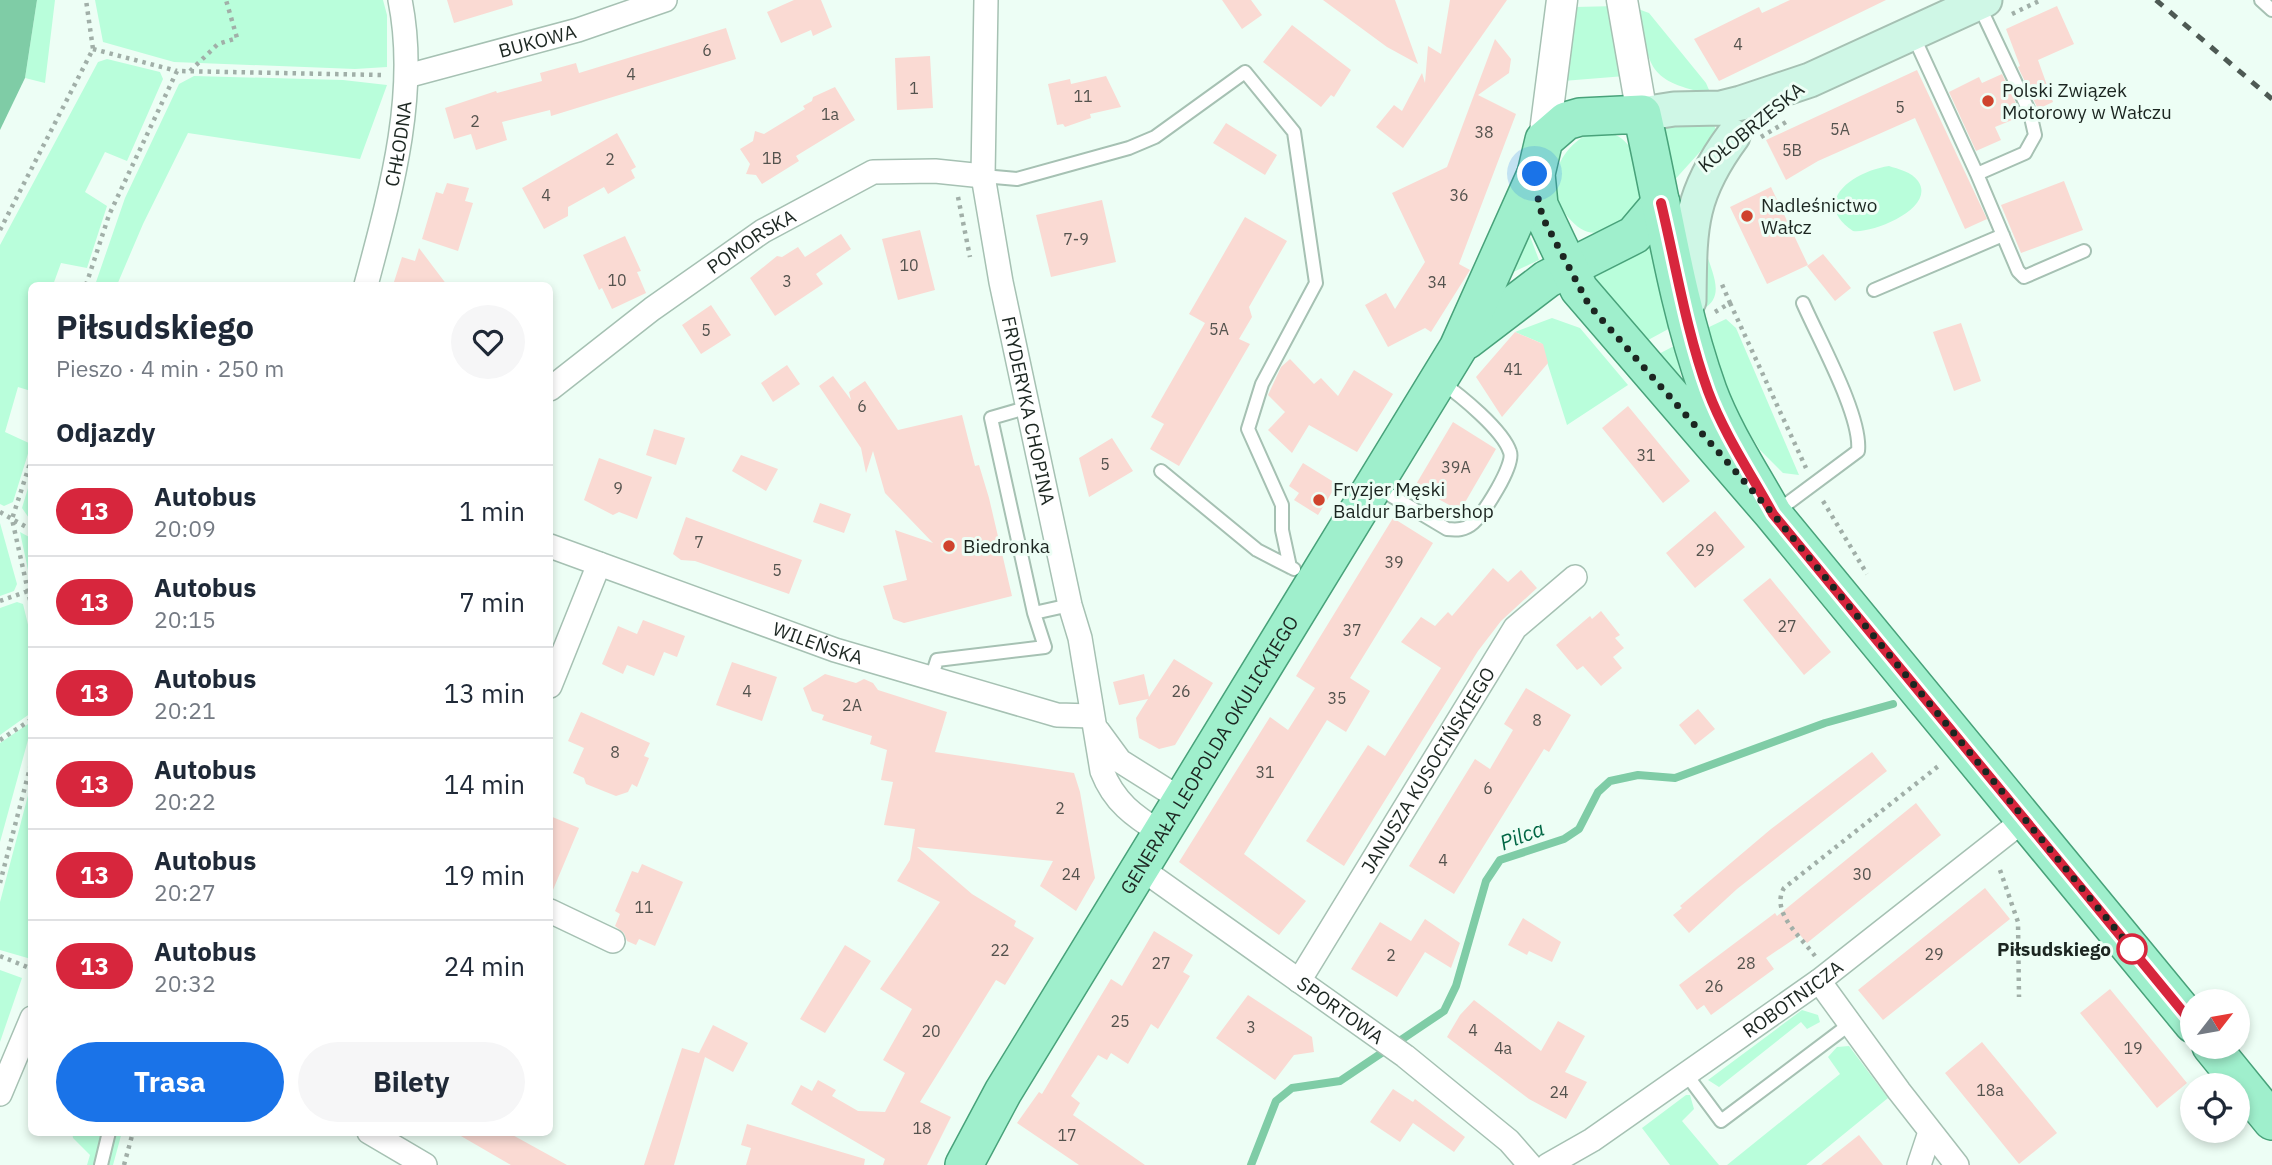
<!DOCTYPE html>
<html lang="pl">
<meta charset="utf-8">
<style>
:root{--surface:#fff;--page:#f6f6f7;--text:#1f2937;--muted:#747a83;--line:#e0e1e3;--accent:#1a73e8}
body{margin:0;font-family:"IBM Plex Sans",sans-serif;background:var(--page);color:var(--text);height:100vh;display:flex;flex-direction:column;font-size:26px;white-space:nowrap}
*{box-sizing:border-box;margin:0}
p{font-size:23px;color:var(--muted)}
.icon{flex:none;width:38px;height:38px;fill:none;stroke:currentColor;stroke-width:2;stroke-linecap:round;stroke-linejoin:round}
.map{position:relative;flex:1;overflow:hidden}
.side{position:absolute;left:28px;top:282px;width:525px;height:854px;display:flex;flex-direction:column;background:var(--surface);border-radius:10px;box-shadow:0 4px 10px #0003}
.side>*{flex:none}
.badge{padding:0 14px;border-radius:23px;font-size:24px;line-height:46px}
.needle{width:46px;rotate:59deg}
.tools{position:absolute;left:2180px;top:989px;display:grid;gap:14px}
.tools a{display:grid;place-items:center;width:70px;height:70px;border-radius:50%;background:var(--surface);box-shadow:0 4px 10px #0003;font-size:35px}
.you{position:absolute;width:35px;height:35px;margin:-18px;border:5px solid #fff;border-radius:50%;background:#1a73e8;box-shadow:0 0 0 10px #1a73e833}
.map>.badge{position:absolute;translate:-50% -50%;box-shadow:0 0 0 4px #fff}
h2{padding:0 28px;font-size:26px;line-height:63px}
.round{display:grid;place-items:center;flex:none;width:74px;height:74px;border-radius:37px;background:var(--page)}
.headline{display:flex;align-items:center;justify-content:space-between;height:119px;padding:0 28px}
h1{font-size:33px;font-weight:700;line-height:52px}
.cta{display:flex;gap:14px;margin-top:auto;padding:14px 28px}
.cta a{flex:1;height:80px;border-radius:42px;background:var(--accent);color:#fff;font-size:28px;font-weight:700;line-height:80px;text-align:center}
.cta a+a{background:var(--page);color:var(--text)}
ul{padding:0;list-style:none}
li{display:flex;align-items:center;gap:21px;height:91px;padding:0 28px;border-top:2px solid var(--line)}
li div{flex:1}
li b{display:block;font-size:26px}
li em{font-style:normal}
li .badge{min-width:77px;font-weight:700;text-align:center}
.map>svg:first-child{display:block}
.green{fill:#b9fedb}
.water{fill:#7fcca6}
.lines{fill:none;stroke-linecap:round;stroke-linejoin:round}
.stream{stroke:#7fcca6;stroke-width:8}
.building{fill:#fadad3}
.service-casing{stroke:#a6c1b3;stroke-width:16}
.minor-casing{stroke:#a6c1b3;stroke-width:26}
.tertiary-casing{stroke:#a6c1b3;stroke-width:33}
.secondary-casing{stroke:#a6c1b3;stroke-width:37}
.primary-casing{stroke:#48a27a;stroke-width:40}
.path{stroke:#a1afa8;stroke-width:4.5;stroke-dasharray:3.5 5;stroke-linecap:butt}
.service{stroke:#fff;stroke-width:12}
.minor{stroke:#fff;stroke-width:23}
.tertiary{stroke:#fff;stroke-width:30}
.secondary{stroke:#cff7e6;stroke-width:33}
.primary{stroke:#9fefcc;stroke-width:37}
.rail{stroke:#4e5a54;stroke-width:5;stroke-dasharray:9 9;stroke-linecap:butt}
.line-casing{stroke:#fff;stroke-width:16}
.line{stroke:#d7263d;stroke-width:10}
.walk{stroke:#1c2621;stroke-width:7;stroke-dasharray:0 12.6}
.poi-dot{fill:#cf432d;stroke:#edfef5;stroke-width:2.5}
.stop-dot{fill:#fff;stroke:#d7263d;stroke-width:3.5}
.labels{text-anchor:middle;stroke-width:6;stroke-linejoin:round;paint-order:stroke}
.number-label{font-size:16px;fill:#54534e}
.street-label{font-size:19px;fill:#1c2621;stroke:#edfef5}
.poi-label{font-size:19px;fill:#1c2621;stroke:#edfef5;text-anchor:start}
.stop-label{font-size:19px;font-weight:bold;fill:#1c2621;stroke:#edfef5;text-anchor:end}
.water-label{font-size:21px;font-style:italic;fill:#026745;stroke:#edfef5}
</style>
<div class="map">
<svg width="2272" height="1165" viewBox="0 0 2272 1165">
<rect width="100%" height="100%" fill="#edfef5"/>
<!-- green -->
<path class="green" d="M37 0H55L45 83 25 78Z
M95 0H383L387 15V67L355 69 174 62 103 42Z
M1617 6 1625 76 1563 81 1575 7Z
M1638 9 1649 13 1706 83 1709 90 1706 93C1645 80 1650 65 1638 9Z
M107 59 160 72 163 79 127 161 105 152 85 192 107 206 87 268 61 263 53 285H32L31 391 18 387 5 432 31 444 13 502 4 506 0 504V245L98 62Z
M194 76 343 80 387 85 360 159 188 133 143 224 117 285H95L125 198 179 84Z
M1713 122 1717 133 1670 185 1661 126Z
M1590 133C1597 133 1605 132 1612 134 1638 140 1652 192 1635 212 1632 215 1626 218 1622 221 1600 236 1586 239 1567 216 1542 186 1559 148 1590 133Z
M1889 166C1898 169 1912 172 1918 181 1937 208 1872 234 1853 231 1809 201 1855 171 1889 166Z
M1526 226 1539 260 1505 276Z
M1654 240 1672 327 1639 345 1587 281Z
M1706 252C1712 273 1726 297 1703 309L1700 276Z
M1552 318 1580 328 1628 385 1567 425 1541 343 1515 332Z
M1726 319 1736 328 1799 475 1783 473 1760 450 1722 389 1707 328Z
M1674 346 1685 393 1651 358Z
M31 478V521L22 508Z
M0 523 17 584 14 591 0 596Z
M20 532 31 538V584Z
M17 602 23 604 31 637V713L0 735V608Z
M31 722V729L0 842V743Z
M31 784V959L0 950V902Z
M0 970 22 978 0 1042Z
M1802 1010 1818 1015 1820 1022 1807 1029 1801 1022 1719 1087 1708 1080Z
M1849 1046 1888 1098 1806 1165H1727L1840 1074 1828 1057 1837 1047Z
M1686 1095H1690L1694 1109 1682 1121 1719 1165H1670L1642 1128Z
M72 1132H122L113 1165H87L90 1155 73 1138Z"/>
<!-- water -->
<path class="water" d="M0 0H37L25 78 0 130Z"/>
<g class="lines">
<!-- stream -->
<path class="stream" d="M1251 1165 1276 1101 1292 1088 1340 1081 1444 1011 1456 986 1486 881 1500 860 1564 839 1579 829 1598 792 1610 781 1638 775 1675 778 1825 723 1893 704"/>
</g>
<!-- building -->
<path class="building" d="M447 0H512L513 5 454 23Z
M794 0H821L832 27 813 36 811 30 781 43 767 12Z
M1222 0H1251L1262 15 1242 29Z
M1323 0H1395L1418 64 1387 47Z
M1450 0H1507L1403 148 1376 127 1394 105 1402 111 1422 73 1425 83 1428 46 1441 54Z
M1790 0H1886L1719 81 1694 39 1759 7 1762 13Z
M2057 6 2074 44 2038 60 2053 102 2038 109 2018 67 2020 66 2006 29Z
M1292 25 1351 70 1334 97 1331 95 1321 107 1263 62Z
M726 28 736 59 551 116 550 110 502 122 507 140 476 150 471 134 454 139 445 108 496 91 497 93 542 81 540 73 576 63 579 73Z
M1495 39 1511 59 1509 73 1478 95 1516 114 1459 264 1470 270 1431 332 1425 328 1388 347 1365 305 1386 293 1395 309 1425 262 1392 193 1447 167Z
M930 56 933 108 897 110 895 58Z
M1917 70 1987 219 1965 229 1915 118 1818 161 1786 180 1766 140Z
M2002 74 2022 116 1995 127 2001 140 1976 151 1949 92 1979 77 1982 83Z
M1106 76 1121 107 1090 114 1091 118 1065 127 1063 124 1057 125 1048 84 1070 79 1071 84Z
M835 87 855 120 796 156 799 161 762 184 756 175 746 174 750 164 740 149 753 141 755 131 764 134 805 109 803 106 812 101 813 97Z
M1226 123 1277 155 1265 175 1213 143Z
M617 133 636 167 631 170 635 178 608 194 604 187 568 207V216L544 229 522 188Z
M2064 181 2083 230 2021 253 2001 205Z
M447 183 469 188 465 201 473 203 458 251 422 239 436 192 443 194Z
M1771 187 1808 265 1767 284 1730 207Z
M1102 200 1116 262 1051 277 1036 215Z
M1245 217 1287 241 1249 307 1252 317 1239 339 1250 344 1179 466 1150 449 1164 424 1151 417 1205 323 1189 314Z
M920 230 935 290 898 300 882 239Z
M841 234 851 249 816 274 823 284 775 316 750 278 777 256 782 257 798 247 805 257Z
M625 236 641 271 637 272 646 293 612 309 602 288 599 290 583 255Z
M419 248 447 285H393L402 257 415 261Z
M1823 254 1851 288 1835 301 1807 266Z
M711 305 731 335 701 354 682 325Z
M1961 323 1981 381 1954 391 1933 332Z
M1515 332 1543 344 1548 363 1502 417 1476 377Z
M1290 359 1314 384 1321 378 1338 396 1354 370 1393 394 1357 452 1309 425 1292 453 1268 430 1285 412 1268 395 1281 367Z
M787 365 800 384 773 402 761 383Z
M833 376 851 400 849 392 865 381 898 430 962 415 975 466 979 465 989 498 1012 596 904 623 893 619 883 586 907 580 895 530 933 543 885 493 873 451 866 473 861 448 819 386Z
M1628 406 1690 481 1663 503 1602 428Z
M1453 422 1496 449 1460 511 1415 486Z
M654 429 685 438 676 465 646 455Z
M1112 438 1133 471 1089 497 1079 458Z
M741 455 778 469 766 491 732 471Z
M599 458 652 477 637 519 619 512 613 515 584 500Z
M1303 463 1337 484 1318 515 1294 500 1299 493 1289 486Z
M820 503 851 514 844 533 813 522Z
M1715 511 1745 547 1695 588 1666 553Z
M686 517 802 560 789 594 695 561 681 560 673 554Z
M1393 518 1433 543 1350 678 1370 691 1346 732 1327 720 1244 854 1306 901 1279 935 1179 862 1270 717 1288 730 1315 688 1296 676Z
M1493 568 1508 582 1521 570 1537 588 1501 621 1478 651 1344 866 1306 841 1368 745 1385 756 1441 668 1401 642 1421 617 1435 626 1448 612 1452 616Z
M1770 578 1831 652 1804 675 1743 600Z
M1601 611 1620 635 1615 638 1624 648 1613 657 1622 668 1601 686 1583 666 1577 670 1556 645 1590 616 1592 619Z
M643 620 685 636 677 657 664 652 654 676 627 665 623 674 602 664 618 626 637 634Z
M1174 659 1213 683 1175 745 1159 749 1139 738 1136 718 1148 699 1119 705 1113 682 1144 674 1149 697Z
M732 662 777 677 762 721 716 705Z
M825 674 856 683 864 679 873 683 878 690 947 712 935 752 1074 773 1080 792 1095 878 1076 911 1040 886 1053 861 917 847 972 894 1016 921 1014 926 1034 938 1005 985 996 980 920 1102 951 1117 927 1165H883L885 1159 791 1104 801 1085 812 1091 818 1080 836 1090 832 1096 858 1111 885 1112 905 1073 883 1060 912 1009 880 989 940 902 897 881 910 860 915 829 884 825 893 782 881 780 887 750 870 744 872 736 822 720 824 715 812 711 803 688Z
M1526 688 1571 715 1549 752 1544 749 1454 894 1409 866 1475 759 1490 769 1513 730 1504 724Z
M1698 709 1715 729 1695 745 1679 725Z
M581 712 650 743 644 756 649 758 637 787 632 784 628 792 616 796 586 784 584 778 573 773 584 748 568 741Z
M1872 752 1887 771 1737 889 1689 933 1673 915 1682 908 1680 906 1771 829Z
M1916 803 1941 835 1807 943 1800 935 1766 958 1774 969 1711 1015 1704 1005 1697 1010 1679 985 1775 913 1777 916Z
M550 816 579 828 550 897Z
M642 864 683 882 655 946 639 939 636 945 627 941 624 933 615 926 620 914 615 911 632 871 638 873Z
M1985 888 2010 919 1883 1020 1858 990Z
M1523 918 1561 942 1552 962 1529 951 1527 955 1508 945Z
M1425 919 1460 943 1451 968 1425 952 1397 997 1351 969 1380 922 1411 941Z
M1154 931 1193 955 1183 972 1190 976 1158 1029 1151 1024 1128 1064 1111 1053 1107 1060 1098 1055 1071 1096 1080 1103 1073 1115 1145 1165H1079L1017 1123 1039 1092 1042 1094 1111 979 1122 986Z
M845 945 871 961 825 1033 800 1019Z
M2110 989 2187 1083 2157 1108 2080 1013Z
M1248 995 1312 1037 1314 1052 1294 1055 1275 1080 1216 1038Z
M1474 1000 1541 1051 1558 1021 1585 1036 1565 1072 1587 1082 1566 1119 1529 1099 1447 1037 1460 1015Z
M713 1025 748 1043 733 1072 705 1057 674 1165H644L682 1048 699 1053Z
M1982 1042 2057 1133 2019 1164 1945 1073Z
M1393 1089 1413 1102 1415 1099 1465 1137 1454 1152 1413 1123 1400 1142 1370 1122Z
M747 1124 865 1159 864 1165H746L751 1148 741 1145Z
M454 1132H507L567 1165H511Z
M1859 1135 1883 1165H1821Z"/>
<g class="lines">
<!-- service casing -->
<g class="service-casing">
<path id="service" d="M2261 0 2272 10
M1912 33 1977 174 2025 153 2035 135 2030 113 1978 3
M1977 174 2018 271 2024 277 2084 251
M983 176 1017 179 1129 148 1155 137 1245 72 1294 132 1316 283 1262 384 1248 429 1282 505V530L1290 567
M1874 290 2003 235
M1161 471 1257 550 1294 569
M1375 486 1447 529C1457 530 1465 530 1473 523 1484 513 1515 465 1510 452 1503 430 1460 395 1441 382
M1776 512 1858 451C1862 416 1818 338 1803 303
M1034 613 1070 605
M931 679 937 660 1045 647 1034 613 991 418 1029 407
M1686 1074 1721 1121 1850 1024
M101 1165 109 1132"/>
</g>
<!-- minor casing -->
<g class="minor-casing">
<g id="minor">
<path id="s1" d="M986 0 983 176 1001 282 1070 605 1080 638 1102 771C1114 802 1134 816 1161 833"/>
<path id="s2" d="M407 76 578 30 665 0"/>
<path id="s3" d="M366 285C390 195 419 94 400 0"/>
<path id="s4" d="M550 389 652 309 763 231 873 172 935 171 983 176"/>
<path id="s5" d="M550 546 835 650 1057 715 1092 716"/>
<path d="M550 686 599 564"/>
<path d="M1098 731 1120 761 1182 800"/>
<path id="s6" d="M1139 867 1405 1056 1509 1141 1530 1165"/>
<path d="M550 911 613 941"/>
<path id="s7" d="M1299 981 1515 628 1575 577"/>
<path d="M1819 981 1899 1091 1957 1165"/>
<path d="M0 1094 32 1018"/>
<path d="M369 1132 425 1165"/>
<path id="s8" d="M1548 1165 1592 1140 1819 981 2025 819"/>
<path d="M1919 1165 1930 1132"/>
</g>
</g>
<!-- tertiary casing -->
<g class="tertiary-casing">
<path id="tertiary" d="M1622 0 1642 114
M1544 140 1562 0"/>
</g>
<!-- secondary casing -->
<g class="secondary-casing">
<path id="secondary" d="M1642 114 1674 109 1721 108 1741 103 1810 80 1985 0
M1689 301C1690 229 1688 197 1733 136"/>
</g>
<!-- primary casing -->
<g class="primary-casing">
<g id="primary">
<path d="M1467 340 1547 279 1634 235 1661 203"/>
<path d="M1773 514C1751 474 1724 434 1708 391 1676 302 1663 206 1642 114L1580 117 1566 121 1544 140 1536 174 1539 205 1579 289 1773 514 2193 1024"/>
<path d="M2211 1046 2272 1121"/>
<path id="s9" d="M964 1165 1003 1092 1458 348 1536 174"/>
</g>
</g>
<!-- path -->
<path class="path" d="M2012 14 2041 0
M93 49 177 71
M190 71 218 44 237 38 226 0
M1761 137 1786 122
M958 197 970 257
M0 230 93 49 86 0
M86 285 109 215 177 71 381 75
M1730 303 1806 468
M1715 312 1730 303 1721 282
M32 457 12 519 32 530
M1823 501 1867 574
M0 512 12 519 32 609
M0 601 28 591
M0 740 32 719
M2000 870 2018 922 2019 997
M0 883 32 760
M0 956 32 969
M1815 956C1801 937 1770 912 1784 888L1941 764
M124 1165 133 1132"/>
<!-- service -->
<use href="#service" class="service"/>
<!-- minor -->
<use href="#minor" class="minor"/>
<!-- tertiary -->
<use href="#tertiary" class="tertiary"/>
<!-- secondary -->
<use href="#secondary" class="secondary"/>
<!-- primary -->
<use href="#primary" class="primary"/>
<!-- rail -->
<path class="rail" d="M2156 0 2272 99"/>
</g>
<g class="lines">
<!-- line casing -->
<g class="line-casing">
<path id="line" d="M1661 203C1676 266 1686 330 1708 391 1724 434 1751 474 1773 514L2193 1024"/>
</g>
<!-- line -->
<use href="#line" class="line"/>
<!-- walk -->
<path class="walk" d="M1535 174 1539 205 1545 222 1589 305 1773 514 2132 949"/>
</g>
<!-- markers -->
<g class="poi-dot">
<circle cx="1988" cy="101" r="7"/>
<circle cx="1747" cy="216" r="7"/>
<circle cx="1319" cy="500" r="7"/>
<circle cx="949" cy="546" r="7"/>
</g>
<circle class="stop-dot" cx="2132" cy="949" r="14"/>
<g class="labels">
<!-- number labels -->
<g class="number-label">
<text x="1738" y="50">4</text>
<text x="707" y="56">6</text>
<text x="631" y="80">4</text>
<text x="914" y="94">1</text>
<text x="1083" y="102">11</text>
<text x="1900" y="113">5</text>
<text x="830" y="120">1a</text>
<text x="475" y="127">2</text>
<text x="1840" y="135">5A</text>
<text x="1484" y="138">38</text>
<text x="1792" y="156">5B</text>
<text x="772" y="164">1B</text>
<text x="610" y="165">2</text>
<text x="546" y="201">4</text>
<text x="1459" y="201">36</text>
<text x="1076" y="245">7-9</text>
<text x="909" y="271">10</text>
<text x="617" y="286">10</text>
<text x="787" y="287">3</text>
<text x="1437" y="288">34</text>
<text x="1219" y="335">5A</text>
<text x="706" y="336">5</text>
<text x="1513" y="375">41</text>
<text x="862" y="412">6</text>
<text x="1646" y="461">31</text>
<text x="1105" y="470">5</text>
<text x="1456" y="473">39A</text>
<text x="618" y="494">9</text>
<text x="699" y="548">7</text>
<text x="1705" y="556">29</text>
<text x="1394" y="568">39</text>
<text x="777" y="576">5</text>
<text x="1787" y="632">27</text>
<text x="1352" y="636">37</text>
<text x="747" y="697">4</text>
<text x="1181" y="697">26</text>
<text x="1337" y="704">35</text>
<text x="852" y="711">2A</text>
<text x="1537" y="726">8</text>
<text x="615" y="758">8</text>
<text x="1265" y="778">31</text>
<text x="1488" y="794">6</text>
<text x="1060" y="814">2</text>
<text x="1443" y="866">4</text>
<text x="1071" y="880">24</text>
<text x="1862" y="880">30</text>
<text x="644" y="913">11</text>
<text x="1000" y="956">22</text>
<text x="1934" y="960">29</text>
<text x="1391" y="961">2</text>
<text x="1161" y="969">27</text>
<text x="1746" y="969">28</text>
<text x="1714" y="992">26</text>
<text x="1120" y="1027">25</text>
<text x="1251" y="1033">3</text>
<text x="1473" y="1036">4</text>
<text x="931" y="1037">20</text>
<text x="1503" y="1054">4a</text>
<text x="2133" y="1054">19</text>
<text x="1990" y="1096">18a</text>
<text x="1559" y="1098">24</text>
<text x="922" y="1134">18</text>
<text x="1067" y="1141">17</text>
</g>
<!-- street labels -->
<g class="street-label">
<text dy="7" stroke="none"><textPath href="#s2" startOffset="135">BUKOWA</textPath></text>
<text transform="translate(1751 127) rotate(-39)" y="7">KOŁOBRZESKA</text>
<text dy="7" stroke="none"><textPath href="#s3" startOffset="145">CHŁODNA</textPath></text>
<text dy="7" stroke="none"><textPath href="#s4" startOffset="250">POMORSKA</textPath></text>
<text dy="7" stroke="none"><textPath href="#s1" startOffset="415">FRYDERYKA CHOPINA</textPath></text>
<text dy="7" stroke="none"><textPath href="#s5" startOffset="285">WILEŃSKA</textPath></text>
<text dy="7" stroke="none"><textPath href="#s9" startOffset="478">GENERAŁA LEOPOLDA OKULICKIEGO</textPath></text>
<text dy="7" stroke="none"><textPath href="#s7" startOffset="247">JANUSZA KUSOCIŃSKIEGO</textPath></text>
<text dy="7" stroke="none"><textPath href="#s8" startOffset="296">ROBOTNICZA</textPath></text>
<text dy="7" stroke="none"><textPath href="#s6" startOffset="247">SPORTOWA</textPath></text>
</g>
<!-- poi labels -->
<g class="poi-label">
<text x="2002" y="97">Polski Związek<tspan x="2002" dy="22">Motorowy w Wałczu</tspan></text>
<text x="1761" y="212">Nadleśnictwo<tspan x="1761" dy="22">Wałcz</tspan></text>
<text x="1333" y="496">Fryzjer Męski<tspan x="1333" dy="22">Baldur Barbershop</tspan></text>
<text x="963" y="553">Biedronka</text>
</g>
<!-- stop labels -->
<g class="stop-label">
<text x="2111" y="956">Piłsudskiego</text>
</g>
<!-- water labels -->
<g class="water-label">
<text transform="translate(1522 836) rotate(-21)" y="7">Pilca</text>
</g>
</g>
</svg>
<div class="tools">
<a><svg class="needle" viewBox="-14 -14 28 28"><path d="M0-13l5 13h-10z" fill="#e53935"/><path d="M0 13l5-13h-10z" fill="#747a83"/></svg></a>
<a><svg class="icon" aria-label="locate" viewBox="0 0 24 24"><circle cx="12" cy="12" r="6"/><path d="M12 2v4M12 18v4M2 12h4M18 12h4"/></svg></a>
</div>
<div class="you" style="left:1535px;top:174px"></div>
<section class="side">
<div class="headline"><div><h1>Piłsudskiego</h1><p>Pieszo · 4 min · 250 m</p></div><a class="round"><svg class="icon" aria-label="heart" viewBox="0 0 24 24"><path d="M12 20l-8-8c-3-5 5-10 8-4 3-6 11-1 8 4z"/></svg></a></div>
<h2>Odjazdy</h2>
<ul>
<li><span class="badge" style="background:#d7263d;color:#fff">13</span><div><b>Autobus</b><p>20:09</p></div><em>1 min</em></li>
<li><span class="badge" style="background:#d7263d;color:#fff">13</span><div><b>Autobus</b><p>20:15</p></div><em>7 min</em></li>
<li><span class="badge" style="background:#d7263d;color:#fff">13</span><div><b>Autobus</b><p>20:21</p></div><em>13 min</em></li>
<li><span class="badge" style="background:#d7263d;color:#fff">13</span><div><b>Autobus</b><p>20:22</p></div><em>14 min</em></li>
<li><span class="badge" style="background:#d7263d;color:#fff">13</span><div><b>Autobus</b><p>20:27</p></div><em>19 min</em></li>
<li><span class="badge" style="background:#d7263d;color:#fff">13</span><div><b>Autobus</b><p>20:32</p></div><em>24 min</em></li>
</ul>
<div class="cta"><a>Trasa</a><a>Bilety</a></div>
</section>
</div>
